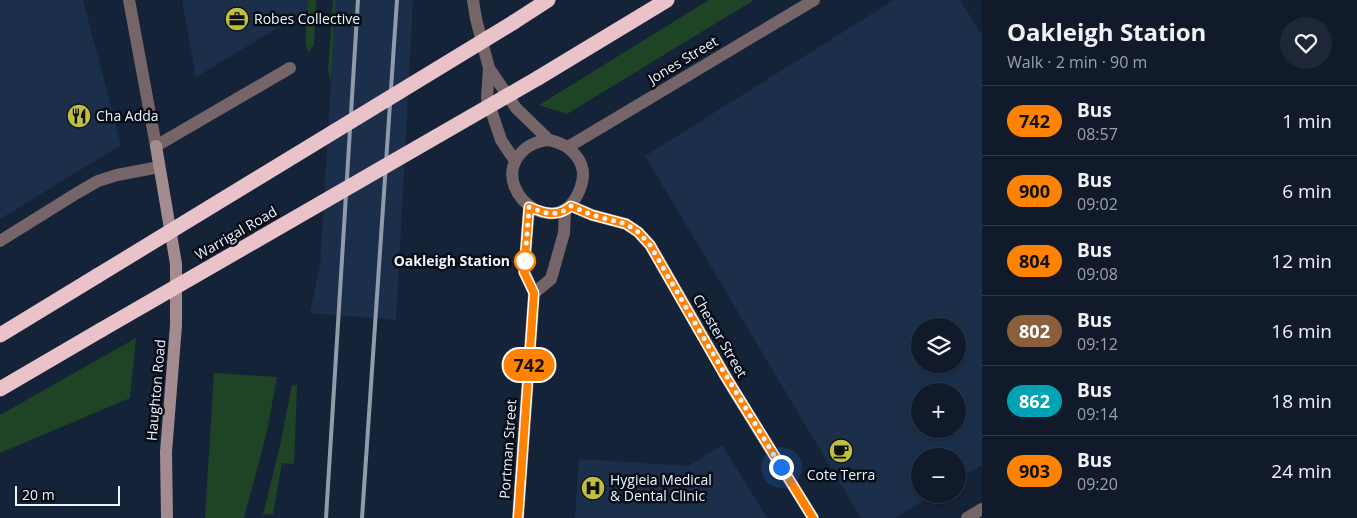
<!DOCTYPE html>
<meta charset="utf-8">
<style>
:root{--surface:#101a2b;--page:#1e2737;--text:#f1f3f6;--muted:#9ca1a9;--line:#303847}
body{margin:0;font-family:"Open Sans",sans-serif;background:var(--page);color:var(--text);height:100vh;display:flex;flex-direction:column;font-size:19px;white-space:nowrap}
*{box-sizing:border-box;margin:0}
p{font-size:16px;color:var(--muted)}
.icon{flex:none;width:28px;height:28px;fill:none;stroke:currentColor;stroke-width:2;stroke-linecap:round;stroke-linejoin:round}
.map{position:relative;flex:1;overflow:hidden}
.details{display:flex;flex-direction:column;background:var(--surface);width:375px}
.details>*{flex:none}
.badge{padding:0 10px;border-radius:16px;font-size:18px;line-height:32px}
.controls{position:absolute;left:911px;top:318px;display:grid;gap:10px}
.controls a{display:grid;place-items:center;width:55px;height:55px;border-radius:50%;background:var(--surface);box-shadow:0 2px 8px #0003,0 0 0 1px var(--line);font-size:25px}
.scale{position:absolute;left:15px;bottom:12px;width:105px;box-sizing:border-box;padding-left:5px;border:2px solid #eef4fd;border-top:0;font-size:14px;line-height:18px;white-space:nowrap;color:#eef4fd;-webkit-text-stroke:4px #070d16;paint-order:stroke}
.you{position:absolute;width:25px;height:25px;margin:-12px;border:4px solid #fff;border-radius:50%;background:#1a73e8;box-shadow:0 0 0 8px #1a73e833}
.map>.badge{position:absolute;translate:-50% -50%;box-shadow:0 0 0 2px #fff}
.round{display:grid;place-items:center;flex:none;width:52px;height:52px;border-radius:26px;background:var(--page)}
.summary{display:flex;align-items:center;justify-content:space-between;height:85px;padding:0 25px}
h1{font-size:24px;font-weight:700;line-height:38px}
ul{padding:0;list-style:none}
li{display:flex;align-items:center;gap:15px;height:70px;padding:0 25px;border-top:1px solid var(--line)}
li div{flex:1}
li b{display:block;font-size:19px}
li em{font-style:normal}
li .badge{min-width:55px;font-weight:700;text-align:center}
main{display:flex;flex:1;min-height:0}
.map>svg:first-child{display:block}
.built{fill:#1c2f4a;fill-rule:evenodd}
.green{fill:#1e4425}
.lines{fill:none;stroke-linecap:round;stroke-linejoin:round}
.street{stroke:#756568;stroke-width:12}
.secondary{stroke:#a48b90;stroke-width:12}
.highway{stroke:#e9c2ca;stroke-width:15}
.rail{stroke:#929baa;stroke-width:4}
.highway-bridge{stroke:#e9c2ca;stroke-width:15}
.line-casing{stroke:#fff;stroke-width:11}
.line{stroke:#ff8200;stroke-width:8}
.walk{stroke:#eef4fd;stroke-width:5;stroke-dasharray:0 9}
.stop-dot{fill:#fff;stroke:#ff8200;stroke-width:2.5}
.labels{text-anchor:middle;stroke-width:5;stroke-linejoin:round;paint-order:stroke}
.poi-label{font-size:14px;fill:#eef4fd;stroke:#070d16;text-anchor:start}
.street-label{font-size:14px;fill:#eef4fd;stroke:#070d16}
.stop-label{font-size:14px;font-weight:bold;fill:#eef4fd;stroke:#070d16;text-anchor:end}
</style>
<main>
<div class="map">
<svg width="982" height="518" viewBox="0 0 982 518">
<rect width="100%" height="100%" fill="#152339"/>
<!-- built -->
<path class="built" d="M0 0H83L121 145 0 219Z
M182 0H308L309 9 196 77Z
M336 0H413L396 320 310 313 320 266Z
M894 0H960L982 35V465L958 480V456H920V494H935L895 518H861L645 156ZM920 326H958V364H920ZM920 391H958V429H920Z
M722 445 767 518H575L579 459 689 466Z"/>
<!-- green -->
<path class="green" d="M308 0H316L314 45 308 52C302 36 310 17 308 0Z
M333 0H336L331 80 328 71Z
M709 0H754L567 114 539 105Z
M136 338 130 398 0 453V415Z
M214 373 277 377 267 431 244 518H205Z
M292 385 297 386 294 464 282 463 273 514 263 515 280 446Z"/>
<g class="lines">
<!-- street -->
<path class="street" d="M129 0 156 146 290 68
M473 0 476 19 489 68 516 108 549 140
M489 68 487 98 501 140 515 161
M549 140C571 144 589 163 581 186 562 245 494 196 517 158 525 146 536 141 549 140Z
M568 147 814 0
M571 206 592 215 626 224 638 232 650 245 733 389 813 518
M0 241 77 193 98 181 117 175 159 167
M534 293 551 279 564 233 565 211
M518 518 534 293 524 272 529 207
M967 518 982 509"/>
<!-- secondary -->
<path class="secondary" d="M156 146 176 264V325L166 452 167 518"/>
<!-- highway -->
<path class="highway" d="M514 22 548 0
M538 78 667 0
M0 335 97 276
M0 389 101 330"/>
<!-- rail -->
<path class="rail" d="M326 518 358 0
M362 518 397 0"/>
<!-- highway-bridge -->
<path class="highway-bridge" d="M97 276 514 22
M101 330 538 78"/>
</g>
<g class="lines">
<!-- line casing -->
<g class="line-casing">
<path id="line" d="M518 518 534 293 524 272 529 207C544 213 557 218 571 206L592 215 626 224 638 232 650 245 724 374 813 518"/>
</g>
<!-- line -->
<use href="#line" class="line"/>
<!-- walk -->
<path class="walk" d="M525 261 529 207C544 213 557 218 571 206L592 215 626 224 638 232 650 245 706 342 781 467"/>
</g>
<!-- icons -->
<defs>
<g id="office-disc" transform="scale(1.25)"><circle r="9.5" fill="#bebf42" stroke="#070d16"/><path d="M-6-3h4V-5.5h4V-3h4V5H-6ZM-1-4.5V-3h2v-1.5ZM-6 0V1H6V0Z" fill="#111"/></g>
<g id="restaurant-disc" transform="scale(1.25)"><circle r="9.5" fill="#bebf42" stroke="#070d16"/><path d="M-5-6h1v4h1v-4h1v4h1v-4h1v5L-1.5 .5V6h-2V.5L-5-1ZM5-6V6H3V1.5H1.5Q1.5-4 5-6Z" fill="#111"/></g>
<g id="cafe-disc" transform="scale(1.25)"><circle r="9.5" fill="#bebf42" stroke="#070d16"/><path d="M-5.5-4.5H6V0H3Q3 3.5 0 3.5H-2.5Q-5.5 3.5-5.5 0ZM3-3.2v2h1.7v-2ZM-6 4.5H4V6H-6Z" fill="#111"/></g>
<g id="hospital-disc" transform="scale(1.25)"><circle r="9.5" fill="#bebf42" stroke="#070d16"/><path d="M-5-5h3v3.5h4V-5h3V5h-3V1.5h-4V5h-3Z" fill="#111"/></g>
</defs>
<g fill-rule="evenodd">
<use href="#office-disc" x="237" y="19"/>
<use href="#restaurant-disc" x="79" y="116"/>
<use href="#cafe-disc" x="841" y="451"/>
<use href="#hospital-disc" x="593" y="488"/>
</g>
<!-- markers -->
<circle class="stop-dot" cx="525" cy="261" r="10"/>
<g class="labels">
<!-- poi labels -->
<g class="poi-label">
<text x="254" y="24">Robes Collective</text>
<text x="96" y="121">Cha Adda</text>
<text x="841" y="480" text-anchor="middle">Cote Terra</text>
<text x="610" y="485">Hygieia Medical<tspan x="610" dy="16">&amp; Dental Clinic</tspan></text>
</g>
<!-- street labels -->
<g class="street-label">
<text transform="translate(683 60) rotate(-31)" y="5">Jones Street</text>
<text transform="translate(236 233) rotate(-30)" y="5">Warrigal Road</text>
<text transform="translate(720 336) rotate(60)" y="5">Chester Street</text>
<text transform="translate(156 390) rotate(-85)" y="5">Haughton Road</text>
<text transform="translate(508 449) rotate(-86)" y="5">Portman Street</text>
</g>
<!-- stop labels -->
<g class="stop-label">
<text x="510" y="266">Oakleigh Station</text>
</g>
</g>
</svg>
<div class="controls">
<a><svg class="icon" aria-label="layers" viewBox="0 0 24 24"><path d="M12 4l9 5-9 5-9-5zM3 14l9 5 9-5"/></svg></a>
<a>+</a>
<a>−</a>
</div>
<div class="scale">20 m</div>
<div class="you" style="left:781px;top:467px"></div>
<b class="badge" style="left:529px;top:365px;background:#ff8200;color:#111">742</b>
</div>
<section class="details">
<div class="summary"><div><h1>Oakleigh Station</h1><p>Walk · 2 min · 90 m</p></div><a class="round"><svg class="icon" aria-label="heart" viewBox="0 0 24 24"><path d="M12 20l-8-8c-3-5 5-10 8-4 3-6 11-1 8 4z"/></svg></a></div>
<ul>
<li><span class="badge" style="background:#ff8200;color:#111">742</span><div><b>Bus</b><p>08:57</p></div><em>1 min</em></li>
<li><span class="badge" style="background:#ff8200;color:#111">900</span><div><b>Bus</b><p>09:02</p></div><em>6 min</em></li>
<li><span class="badge" style="background:#ff8200;color:#111">804</span><div><b>Bus</b><p>09:08</p></div><em>12 min</em></li>
<li><span class="badge" style="background:#8b5e3c;color:#fff">802</span><div><b>Bus</b><p>09:12</p></div><em>16 min</em></li>
<li><span class="badge" style="background:#00a3b4;color:#fff">862</span><div><b>Bus</b><p>09:14</p></div><em>18 min</em></li>
<li><span class="badge" style="background:#ff8200;color:#111">903</span><div><b>Bus</b><p>09:20</p></div><em>24 min</em></li>
</ul>
</section>
</main>
